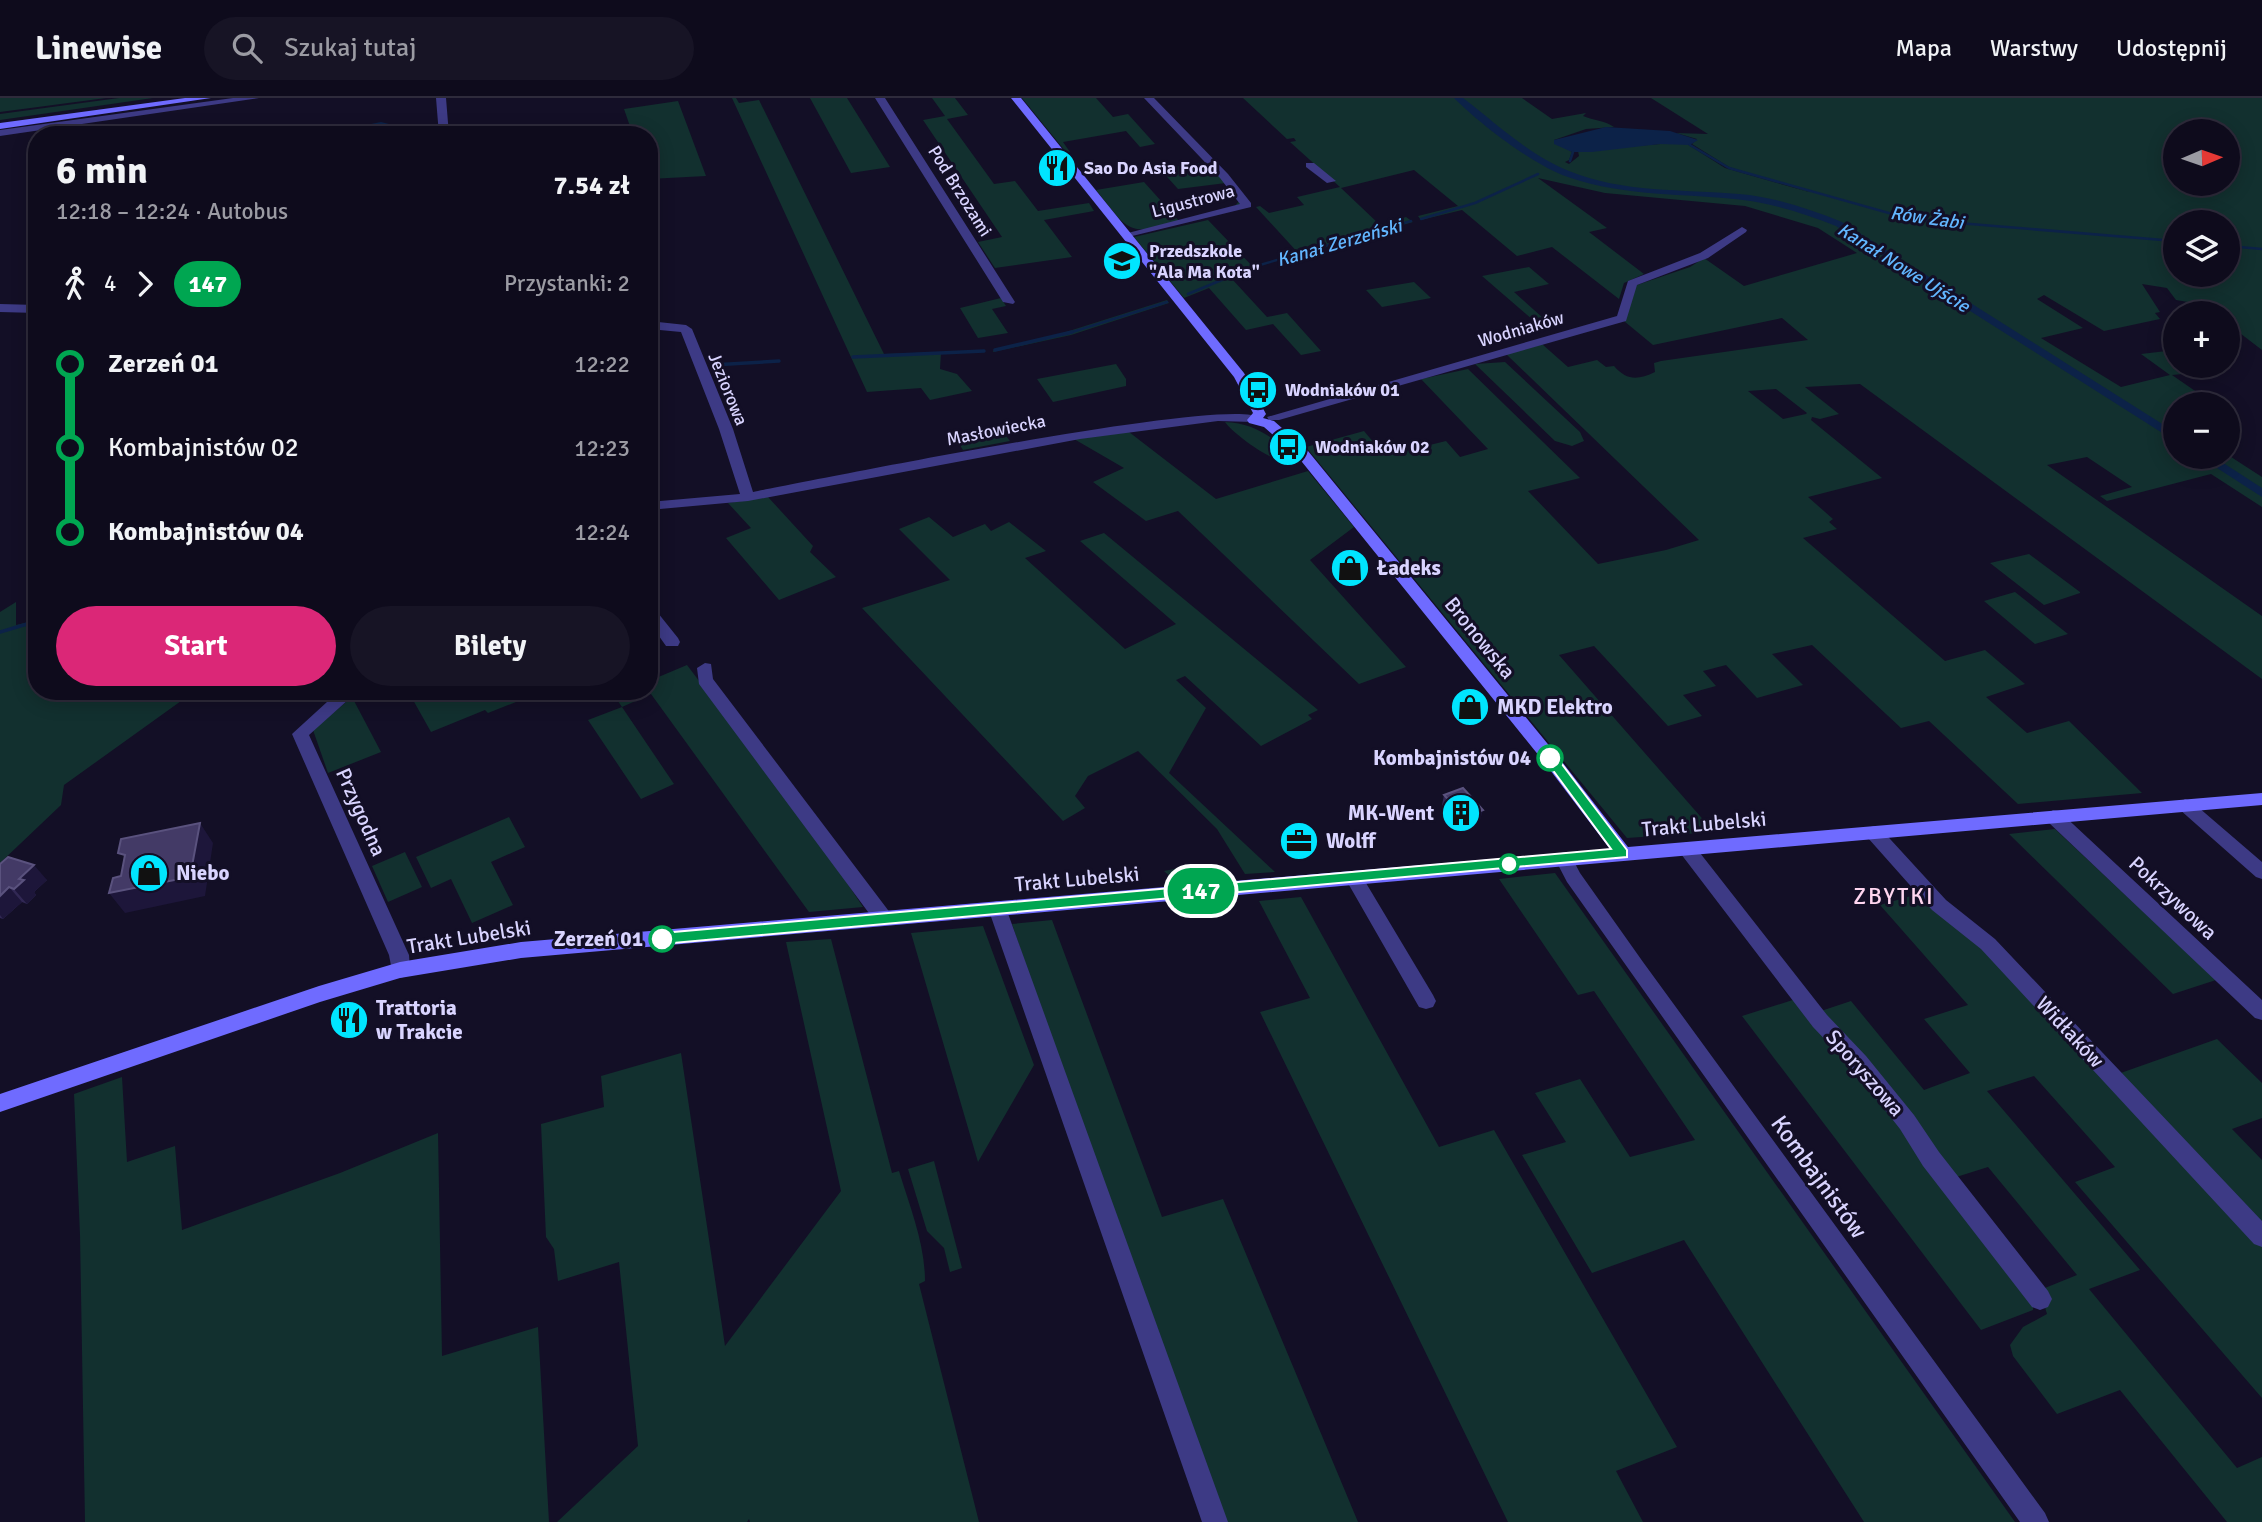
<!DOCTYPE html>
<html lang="pl">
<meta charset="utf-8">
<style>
:root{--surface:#0e0b1c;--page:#171425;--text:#f1f3f6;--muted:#9b9ba3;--line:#2e2b3b;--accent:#db2777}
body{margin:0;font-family:Signika,sans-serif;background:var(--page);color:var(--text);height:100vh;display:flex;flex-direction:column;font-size:26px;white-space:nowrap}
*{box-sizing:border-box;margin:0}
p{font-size:23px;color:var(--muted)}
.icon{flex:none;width:38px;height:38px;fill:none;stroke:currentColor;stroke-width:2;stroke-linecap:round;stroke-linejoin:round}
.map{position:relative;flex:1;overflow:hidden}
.panel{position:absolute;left:28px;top:28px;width:630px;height:574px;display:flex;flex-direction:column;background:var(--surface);border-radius:28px;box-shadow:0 4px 18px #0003,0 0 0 2px var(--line)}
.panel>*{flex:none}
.badge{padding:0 14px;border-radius:23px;font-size:24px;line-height:46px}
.needle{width:46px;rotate:88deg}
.tools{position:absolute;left:2163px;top:21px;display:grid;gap:14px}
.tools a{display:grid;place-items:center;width:77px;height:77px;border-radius:50%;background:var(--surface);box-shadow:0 4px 18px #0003,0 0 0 2px var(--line);font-size:35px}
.map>.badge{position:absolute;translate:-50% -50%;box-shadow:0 0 0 4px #fff}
.legs{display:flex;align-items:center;gap:10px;height:77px;padding:0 28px;font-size:23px}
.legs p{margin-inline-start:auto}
.headline{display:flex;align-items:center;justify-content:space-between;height:119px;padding:0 28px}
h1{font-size:38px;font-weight:800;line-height:52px}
.action{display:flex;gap:14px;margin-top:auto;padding:14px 28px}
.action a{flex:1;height:80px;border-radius:42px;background:var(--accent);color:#fff;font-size:28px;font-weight:800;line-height:80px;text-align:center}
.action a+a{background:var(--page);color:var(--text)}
ul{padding:0 28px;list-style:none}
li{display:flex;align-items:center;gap:24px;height:84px;font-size:26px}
li i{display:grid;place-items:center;width:10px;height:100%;margin:0 9px;background:currentColor}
li i::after{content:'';width:18px;height:18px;margin:-9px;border:5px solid;border-radius:50%;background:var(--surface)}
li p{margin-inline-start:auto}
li:first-child i{background:linear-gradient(#0000 50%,currentColor 0)}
li:last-child i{background:linear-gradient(currentColor 50%,#0000 0)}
header{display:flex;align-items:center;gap:42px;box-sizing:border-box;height:98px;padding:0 35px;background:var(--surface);border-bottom:2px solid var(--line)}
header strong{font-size:33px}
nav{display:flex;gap:38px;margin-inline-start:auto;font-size:24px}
.search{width:490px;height:63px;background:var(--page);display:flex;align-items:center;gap:18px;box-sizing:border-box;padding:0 24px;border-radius:38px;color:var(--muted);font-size:26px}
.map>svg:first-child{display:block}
.green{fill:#12302f;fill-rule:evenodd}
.water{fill:#0c2248}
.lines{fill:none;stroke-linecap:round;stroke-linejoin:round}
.stream-far1{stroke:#0c2248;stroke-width:2.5}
.stream{stroke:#0c2248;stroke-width:3.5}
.canal{fill:#0c2248;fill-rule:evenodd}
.street{fill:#3d3a85;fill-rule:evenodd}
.secondary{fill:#6f6bff;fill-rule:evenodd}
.wall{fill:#312854}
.shaded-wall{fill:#1d163a}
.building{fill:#433a66;stroke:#5a527e;stroke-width:2}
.line-1{fill:#00a651;stroke:#fff;stroke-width:2}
.stop-1-dot{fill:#fff;stroke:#00a651;stroke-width:3.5}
.labels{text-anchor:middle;stroke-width:6;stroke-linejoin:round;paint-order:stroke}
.far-poi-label{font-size:18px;font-weight:bold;fill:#d9d4ff;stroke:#130f26;text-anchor:start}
.far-street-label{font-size:18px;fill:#d9d4ff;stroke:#130f26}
.far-water-label{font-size:19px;font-style:italic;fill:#62b6ff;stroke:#130f26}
.poi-label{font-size:21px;font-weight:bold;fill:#d9d4ff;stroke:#130f26;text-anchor:start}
.street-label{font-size:21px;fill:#d9d4ff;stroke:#130f26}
.stop-label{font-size:21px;font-weight:bold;fill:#d9d4ff;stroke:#130f26;text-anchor:end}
.neighbourhood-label{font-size:23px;letter-spacing:2px;fill:#ffd6f0;stroke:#130f26}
.near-street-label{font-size:24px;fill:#d9d4ff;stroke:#130f26}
</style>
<header>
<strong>Linewise</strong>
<div class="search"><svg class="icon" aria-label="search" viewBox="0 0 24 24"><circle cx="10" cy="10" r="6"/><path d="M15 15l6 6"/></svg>Szukaj tutaj</div>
<nav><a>Mapa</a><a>Warstwy</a><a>Udostępnij</a></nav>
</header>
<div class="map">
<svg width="2262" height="1424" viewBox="0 0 2262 1424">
<rect width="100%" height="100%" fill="#130f26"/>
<!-- green -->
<path class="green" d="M0 0H106L0 14Z
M119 0H153L0 22V16Z
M732 0H736L739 5 759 2 884 256 941 254 940 271 957 276 972 293 930 302 921 290 867 294Z
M810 0H847L890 69 851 75Z
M932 0H955L968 17 947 21 994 86 1015 83 1038 113 1089 105 1094 113 1044 122 1072 159 995 170 978 144 1002 139 923 22 945 18Z
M1022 0H1096L1113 19 1128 16 1155 46 1140 49 1126 33 1063 44 1070 54H1066Z
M1243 0H1522L1552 21 1586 15 1583 18C1594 23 1604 22 1614 29L1586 31 1554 42 1572 54 1569 62 1565 64 1569 66 1579 58 1578 53 1660 46H1687L1725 70 1809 94 1729 69 1692 46 1697 41 1676 35 1708 36 1651 0H2262V252L2228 226V215H2200L2188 204 2176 202 2167 190 2142 186 2160 214 2155 215 2160 221 2104 233 2044 197 2037 201 2083 230 2041 240 2121 289 2170 277 2141 256 2175 252V268H2218L2224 272 2172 277 2214 306H2175V359L2228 357 2262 379V409L2211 376 2107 403 2100 398 2132 389 2087 359 2047 367 2262 518V581L1860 286 1805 289 1839 316 1820 321 1812 319 1811 322 1882 380 1808 399 1833 421 1829 424 1837 431 1803 440 1945 563 1985 552 2025 586 1986 599 2027 635 2069 623 2142 695 2018 706 1929 623 1901 630 1812 547 1772 556 1803 587 1757 600 1726 567 1703 573 1716 588 1683 597 1702 618 1668 628 1594 548 1559 557 1714 734 1627 740 1306 349 1364 333 1385 358 1446 343 1460 359 1488 351 1421 281 1468 271 1580 380 1528 393 1598 466 1666 452 1699 442 1506 256 1542 246 1568 269 1597 262 1606 269 1614 268C1627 283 1638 282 1655 274L1654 265 1661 263 1808 242 1782 220 1653 247 1624 223 1634 188 1690 169 1704 160 1744 188 1857 155 1818 130 1745 108 1605 95 1538 80 1607 130 1589 134 1644 176 1624 185 1619 201 1552 149 1517 158 1462 112 1421 122 1418 118 1458 108 1414 72 1341 90 1380 127 1406 119 1413 124 1300 157 1256 109 1260 108 1269 115 1304 107 1297 99 1340 89 1290 44 1296 43 1294 40 1287 41ZM2175 33H2228V86H2175ZM2175 124H2228V177H2175ZM1776 291 1807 315 1806 316 1783 321 1748 293Z
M678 3 706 78 649 81V37H633L624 11Z
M1206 64 1239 99 1242 104 1240 109 1218 114 1233 110 1240 102 1226 85 1178 91 1160 71Z
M1144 84 1180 124C1126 138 1130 134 1096 92Z
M1208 122 1255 171 1232 181 1267 219 1287 215 1321 253 1301 257 1273 226 1246 232 1209 190 1184 200 1134 139Z
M1529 169 1549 186 1514 194 1552 228 1541 229 1482 178Z
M1414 184 1431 200 1382 209 1366 192Z
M1001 200 1006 208 992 211 1008 235 978 240 960 210Z
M1167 202 1169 205 1071 237 993 254 994 251 1047 240Z
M1505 264 1580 334 1584 343 1572 348 1555 343 1475 266Z
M1116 266 1126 281V288L1053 304 1037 281Z
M1225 324C1257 325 1278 343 1299 364 1285 374 1235 338 1225 324Z
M994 328 999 329 1010 343 963 352 952 335Z
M1129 334 1216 401 1308 373 1354 429 1310 462 1406 569 1359 586 1178 413 1146 423 1093 384 1124 370 1074 341Z
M768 399 813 448 810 454 836 479 779 502 726 440 751 430 728 405Z
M929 419 953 439 985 426 991 433 1009 424 1046 453 1025 460 1125 551 1176 526 1080 443 1104 435 1318 612 1308 617 1312 621 1261 648 1185 578 1176 582 1206 610 1169 675 1275 774 1245 776 1217 731 1138 653 1088 678 1075 698 1085 710 1063 723 862 510 950 482 899 431Z
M2029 456 2080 494V495L2044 507 1990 465Z
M2015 494 2068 536 2035 546 1984 503Z
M16 504V527L37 522V593H195L64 687 61 707 0 765V514Z
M687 567 809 728 863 809 809 814 651 596 622 609 674 686 641 701 588 622 622 609 611 593H649V583Z
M408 593H420L423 597 433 593H508L516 604 488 615 485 612 431 634Z
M352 599 381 654 328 675 313 632Z
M509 719 525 749 491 764 513 807 472 825 451 781 431 790 416 759Z
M2055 731 2216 882 2173 896 2009 736Z
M405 754 422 789 388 804 372 768Z
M1199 766 1219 769 1225 777 1173 781 1164 773Z
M1555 775 2015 1424H1864L1684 1142 1592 1175 1522 1057 1566 1044 1535 995 1580 981 1630 1059 1695 1042 1594 893 1578 897 1499 781Z
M1921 795 1973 839 2262 1147V1300L2075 1084 2115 1069 2034 978 1987 993 2140 1172 2089 1191 2237 1370 2262 1359V1424H2227L2120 1292 2057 1316 2013 1258 2010 1247 2023 1229 2047 1216 2040 1192 2077 1177 1988 1069 1950 1081 1821 913 1851 903 1924 992 1970 975 1924 921 1968 907 1880 807Z
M1301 799 1439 1049 1494 1032 1677 1349 1616 1373 1643 1424H1508L1260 914 1310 900 1259 803Z
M1052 822 1162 1119 1223 1101 1358 1424H1223L1084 1041 1012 826Z
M983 828 1034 967 978 1064 911 835Z
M831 841 892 1075 899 1073C910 1109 925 1146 925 1183L919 1186 979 1424H750L749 1421 747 1424H557L638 1348 619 1164 558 1183 554 1151 546 1139 541 1026 604 1009 601 978 681 955 725 1248 841 1093 786 844Z
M1799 900 1857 967 2033 1197V1212L1981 1232 1742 918Z
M2217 941 2262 985V1020L2232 1031 2262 1062V1134L2115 977Z
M122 979 127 1064 175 1048 182 1132 340 1075 438 1035 442 1258 538 1229 549 1424H85L80 1137 74 996Z
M934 1063 962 1170 950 1174 944 1150 927 1133 908 1071Z"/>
<!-- water -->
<path class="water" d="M381 24 389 26 385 37H337L336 33Z
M1606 29 1670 33 1698 42 1690 47 1660 46 1592 54H1572L1554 46V42Z"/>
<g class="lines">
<!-- stream-far1 -->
<path class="stream-far1" d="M1690 47 1729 70 1910 121 2175 143
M1570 63 1573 54
M1421 121 1475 105 1538 76
M2228 148 2262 151
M1188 196 1253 169 1411 123
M1066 236 1167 204"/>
<!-- stream -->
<path class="stream" d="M995 252 1072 234
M853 259 984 253
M712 267 779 263
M0 534 37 523"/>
<!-- canal -->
<path class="canal" d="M1454 0H1463C1497 26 1529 57 1569 73 1622 95 1683 91 1739 96 1775 99 1809 111 1842 124L2175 334V343L1836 128C1806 116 1775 106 1743 102 1684 95 1625 99 1568 79 1533 67 1480 26 1454 0Z
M2200 359H2214L2262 390V399Z"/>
<!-- street -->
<path class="street" d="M233 0H259L0 38V32Z
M436 0H446L449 37H439Z
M875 0H885L1015 204 1013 206 1003 204Z
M1144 0H1154L1228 76 1251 105V109L1124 140V136L1240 106 1220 80Z
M1306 65H1314L1336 83 1327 85 1306 69Z
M1742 129 1747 132 1746 134 1708 160 1637 187 1626 223 1279 322H1269L1267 319 1617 218 1628 183 1700 155Z
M0 206 37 207V215L0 214Z
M649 223 686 227 692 231 733 331 753 394C815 382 1232 297 1260 320L1253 324 1218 323 1080 341 748 403 649 412V404L740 396 719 331 681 234 649 231Z
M649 508 654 510 678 540 680 544 678 548H666L649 524Z
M705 565 711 566 713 581 891 816 893 821 891 826H877L699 586 697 570Z
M339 593H358L309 637 409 857 410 872 407 878 400 880 393 878 389 857 292 636Z
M516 593H532L534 596 526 601 520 600Z
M2185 701 2191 703 2262 764V781L2256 779 2179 711 2176 707Z
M2053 712 2059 713 2262 902V922L2255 920 2047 723 2044 718Z
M1874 728 1880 730 1946 802 1995 841 2262 1123V1149L2254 1146 1981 851 1932 812 1868 740 1865 735 1868 730Z
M1687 744 1693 746 1827 917 1866 958 1914 1017 1939 1054 2048 1193 2052 1201 2048 1209 2040 1212 2032 1209 1923 1068 1900 1031 1852 970 1813 929 1681 756 1678 751 1681 746Z
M1564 754 1570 756 1580 775 1643 864 2045 1415 2049 1424H2020L1567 784 1555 761 1558 756Z
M1354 773 1360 775 1433 897 1436 903 1433 909 1426 911 1419 909 1345 780 1348 775Z
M997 803 1004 805 1006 810 1228 1424H1202L988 810 990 805Z"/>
<!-- secondary -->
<path class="secondary" d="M185 0H211L0 31V25Z
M1011 0H1021L1244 275 1266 316 1263 320 1274 323 1308 353 1556 656 1628 749 2262 695V707L521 860 400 880 320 904 0 1014V996L319 888 400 864 521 844 1610 751 1544 664 1298 359 1264 329 1249 325 1247 322 1253 315 1234 279Z"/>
</g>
<!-- wall -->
<path class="wall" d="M1444 697 1480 722 1461 729 1442 707Z
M0 766 47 782 34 794 36 797 27 806 22 804 3 821 0 820Z"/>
<!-- shaded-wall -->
<path class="shaded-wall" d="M1483 712 1480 722 1461 729 1464 719Z
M200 725 213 745 205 798 125 815 109 795Z
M34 767 47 782 34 794 36 797 27 806 14 791 19 781Z
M9 789 22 804 3 821 0 817V798Z"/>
<!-- building -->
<path class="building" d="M1463 690 1483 712 1464 719 1444 697Z
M200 725 190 779 109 795 113 780 121 778 125 757 118 755 121 741Z
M8 759 34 767 19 781 24 782 14 791 9 789 0 798V766Z"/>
<!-- line-1 -->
<path class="line-1" d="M1550 655 1555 657 1627 752V759L662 846 654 841 662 835 1611 751 1546 663V657Z"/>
<!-- icons -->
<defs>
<g id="restaurant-disc" transform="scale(2.0125)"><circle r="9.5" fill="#00e5ff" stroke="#130f26"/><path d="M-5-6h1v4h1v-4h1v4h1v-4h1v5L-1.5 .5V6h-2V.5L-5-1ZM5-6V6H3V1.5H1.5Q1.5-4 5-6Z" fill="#111"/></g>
<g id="school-disc" transform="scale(2.0125)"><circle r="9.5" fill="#00e5ff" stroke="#130f26"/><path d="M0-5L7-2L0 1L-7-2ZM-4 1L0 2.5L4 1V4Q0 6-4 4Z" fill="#111"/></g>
<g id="bus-disc" transform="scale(2.0125)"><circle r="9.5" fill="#00e5ff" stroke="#130f26"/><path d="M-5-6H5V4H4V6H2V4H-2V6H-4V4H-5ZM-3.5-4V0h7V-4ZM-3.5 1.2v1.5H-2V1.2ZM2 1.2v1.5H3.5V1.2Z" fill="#111"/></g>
<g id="shop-disc" transform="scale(2.0125)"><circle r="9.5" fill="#00e5ff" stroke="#130f26"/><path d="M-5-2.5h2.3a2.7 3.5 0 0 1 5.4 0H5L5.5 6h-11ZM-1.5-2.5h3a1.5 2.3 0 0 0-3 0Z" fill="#111"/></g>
<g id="building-disc" transform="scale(2.0125)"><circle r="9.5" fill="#00e5ff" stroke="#130f26"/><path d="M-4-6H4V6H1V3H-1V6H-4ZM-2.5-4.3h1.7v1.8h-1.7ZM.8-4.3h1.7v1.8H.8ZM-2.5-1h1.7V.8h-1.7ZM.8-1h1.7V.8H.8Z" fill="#111"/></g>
<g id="office-disc" transform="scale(2.0125)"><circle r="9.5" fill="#00e5ff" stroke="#130f26"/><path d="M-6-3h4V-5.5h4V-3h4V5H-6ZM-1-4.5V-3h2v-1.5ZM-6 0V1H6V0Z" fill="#111"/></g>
</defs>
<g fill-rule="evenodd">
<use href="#restaurant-disc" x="1057" y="70"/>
<use href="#school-disc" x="1122" y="163"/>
<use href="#bus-disc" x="1258" y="292"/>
<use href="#bus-disc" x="1288" y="349"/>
<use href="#shop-disc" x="1350" y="470"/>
<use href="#shop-disc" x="1470" y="609"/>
<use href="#building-disc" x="1461" y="715"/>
<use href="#office-disc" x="1299" y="743"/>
<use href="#shop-disc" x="149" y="775"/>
<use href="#restaurant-disc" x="349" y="922"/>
</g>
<!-- markers -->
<g class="stop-1-dot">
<circle cx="1550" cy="660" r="12"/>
<circle cx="1509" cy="766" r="9"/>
<circle cx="662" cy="841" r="12"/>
</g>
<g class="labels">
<!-- far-poi labels -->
<g class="far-poi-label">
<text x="1084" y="76">Sao Do Asia Food</text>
<text x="1149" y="159">Przedszkole<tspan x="1149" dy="21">"Ala Ma Kota"</tspan></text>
<text x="1285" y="298">Wodniaków 01</text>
<text x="1315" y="355">Wodniaków 02</text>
</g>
<!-- far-street labels -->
<g class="far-street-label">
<text transform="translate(960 93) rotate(58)" y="6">Pod Brzozami</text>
<text transform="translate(1193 103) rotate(-15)" y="6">Ligustrowa</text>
<text transform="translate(1521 231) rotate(-16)" y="6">Wodniaków</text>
<text transform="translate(728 291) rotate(68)" y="6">Jeziorowa</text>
<text transform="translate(996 332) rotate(-11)" y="6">Masłowiecka</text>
</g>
<!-- far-water labels -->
<g class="far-water-label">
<text transform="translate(1927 119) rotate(8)" y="7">Rów Żabi</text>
<text transform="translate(1339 144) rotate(-16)" y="7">Kanał Zerzeński</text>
<text transform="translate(1904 169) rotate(32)" y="7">Kanał Nowe Ujście</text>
</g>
<!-- poi labels -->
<g class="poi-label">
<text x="1377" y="477">Ładeks</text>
<text x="1497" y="616">MKD Elektro</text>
<text x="1434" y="722" text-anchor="end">MK-Went</text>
<text x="1326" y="750">Wolff</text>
<text x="176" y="782">Niebo</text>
<text x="376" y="917">Trattoria<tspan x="376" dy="24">w Trakcie</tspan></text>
</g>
<!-- street labels -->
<g class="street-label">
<text transform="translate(1480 540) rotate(51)" y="7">Bronowska</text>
<text transform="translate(361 714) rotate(66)" y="7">Przygodna</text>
<text transform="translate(1704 726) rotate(-5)" y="7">Trakt Lubelski</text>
<text transform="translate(1077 781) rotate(-5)" y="7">Trakt Lubelski</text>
<text transform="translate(2173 800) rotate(43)" y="7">Pokrzywowa</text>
<text transform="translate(469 839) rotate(-9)" y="7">Trakt Lubelski</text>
<text transform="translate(2070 934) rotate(47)" y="7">Widłaków</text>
<text transform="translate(1865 975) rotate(49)" y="7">Sporyszowa</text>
</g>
<!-- stop labels -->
<g class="stop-label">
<text x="1531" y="667">Kombajnistów 04</text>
<text x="643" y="848">Zerzeń 01</text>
</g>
<!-- neighbourhood labels -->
<g class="neighbourhood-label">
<text x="1894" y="806">ZBYTKI</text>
</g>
<!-- near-street labels -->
<g class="near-street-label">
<text transform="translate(1819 1079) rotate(54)" y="8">Kombajnistów</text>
</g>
</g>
</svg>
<div class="tools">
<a><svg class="needle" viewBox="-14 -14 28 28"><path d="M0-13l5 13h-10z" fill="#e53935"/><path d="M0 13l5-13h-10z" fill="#9b9ba3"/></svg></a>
<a><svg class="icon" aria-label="layers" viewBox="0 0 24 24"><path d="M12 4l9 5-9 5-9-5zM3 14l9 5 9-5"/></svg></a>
<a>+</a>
<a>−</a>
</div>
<b class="badge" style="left:1201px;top:793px;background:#00a651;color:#fff">147</b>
<section class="panel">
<div class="headline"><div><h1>6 min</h1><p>12:18 – 12:24 · Autobus</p></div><b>7.54 zł</b></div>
<div class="legs"><svg class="icon" aria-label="walk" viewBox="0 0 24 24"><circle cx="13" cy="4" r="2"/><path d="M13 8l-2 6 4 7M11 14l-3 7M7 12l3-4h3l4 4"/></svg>4<svg class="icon" aria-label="forward" viewBox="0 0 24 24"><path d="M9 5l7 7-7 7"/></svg><b class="badge" style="background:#00a651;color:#fff">147</b><p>Przystanki: 2</p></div>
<ul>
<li><i style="color:#00a651"></i><b>Zerzeń 01</b><p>12:22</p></li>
<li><i style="color:#00a651"></i><span>Kombajnistów 02</span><p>12:23</p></li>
<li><i style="color:#00a651"></i><b>Kombajnistów 04</b><p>12:24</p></li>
</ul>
<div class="action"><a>Start</a><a>Bilety</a></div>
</section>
</div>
